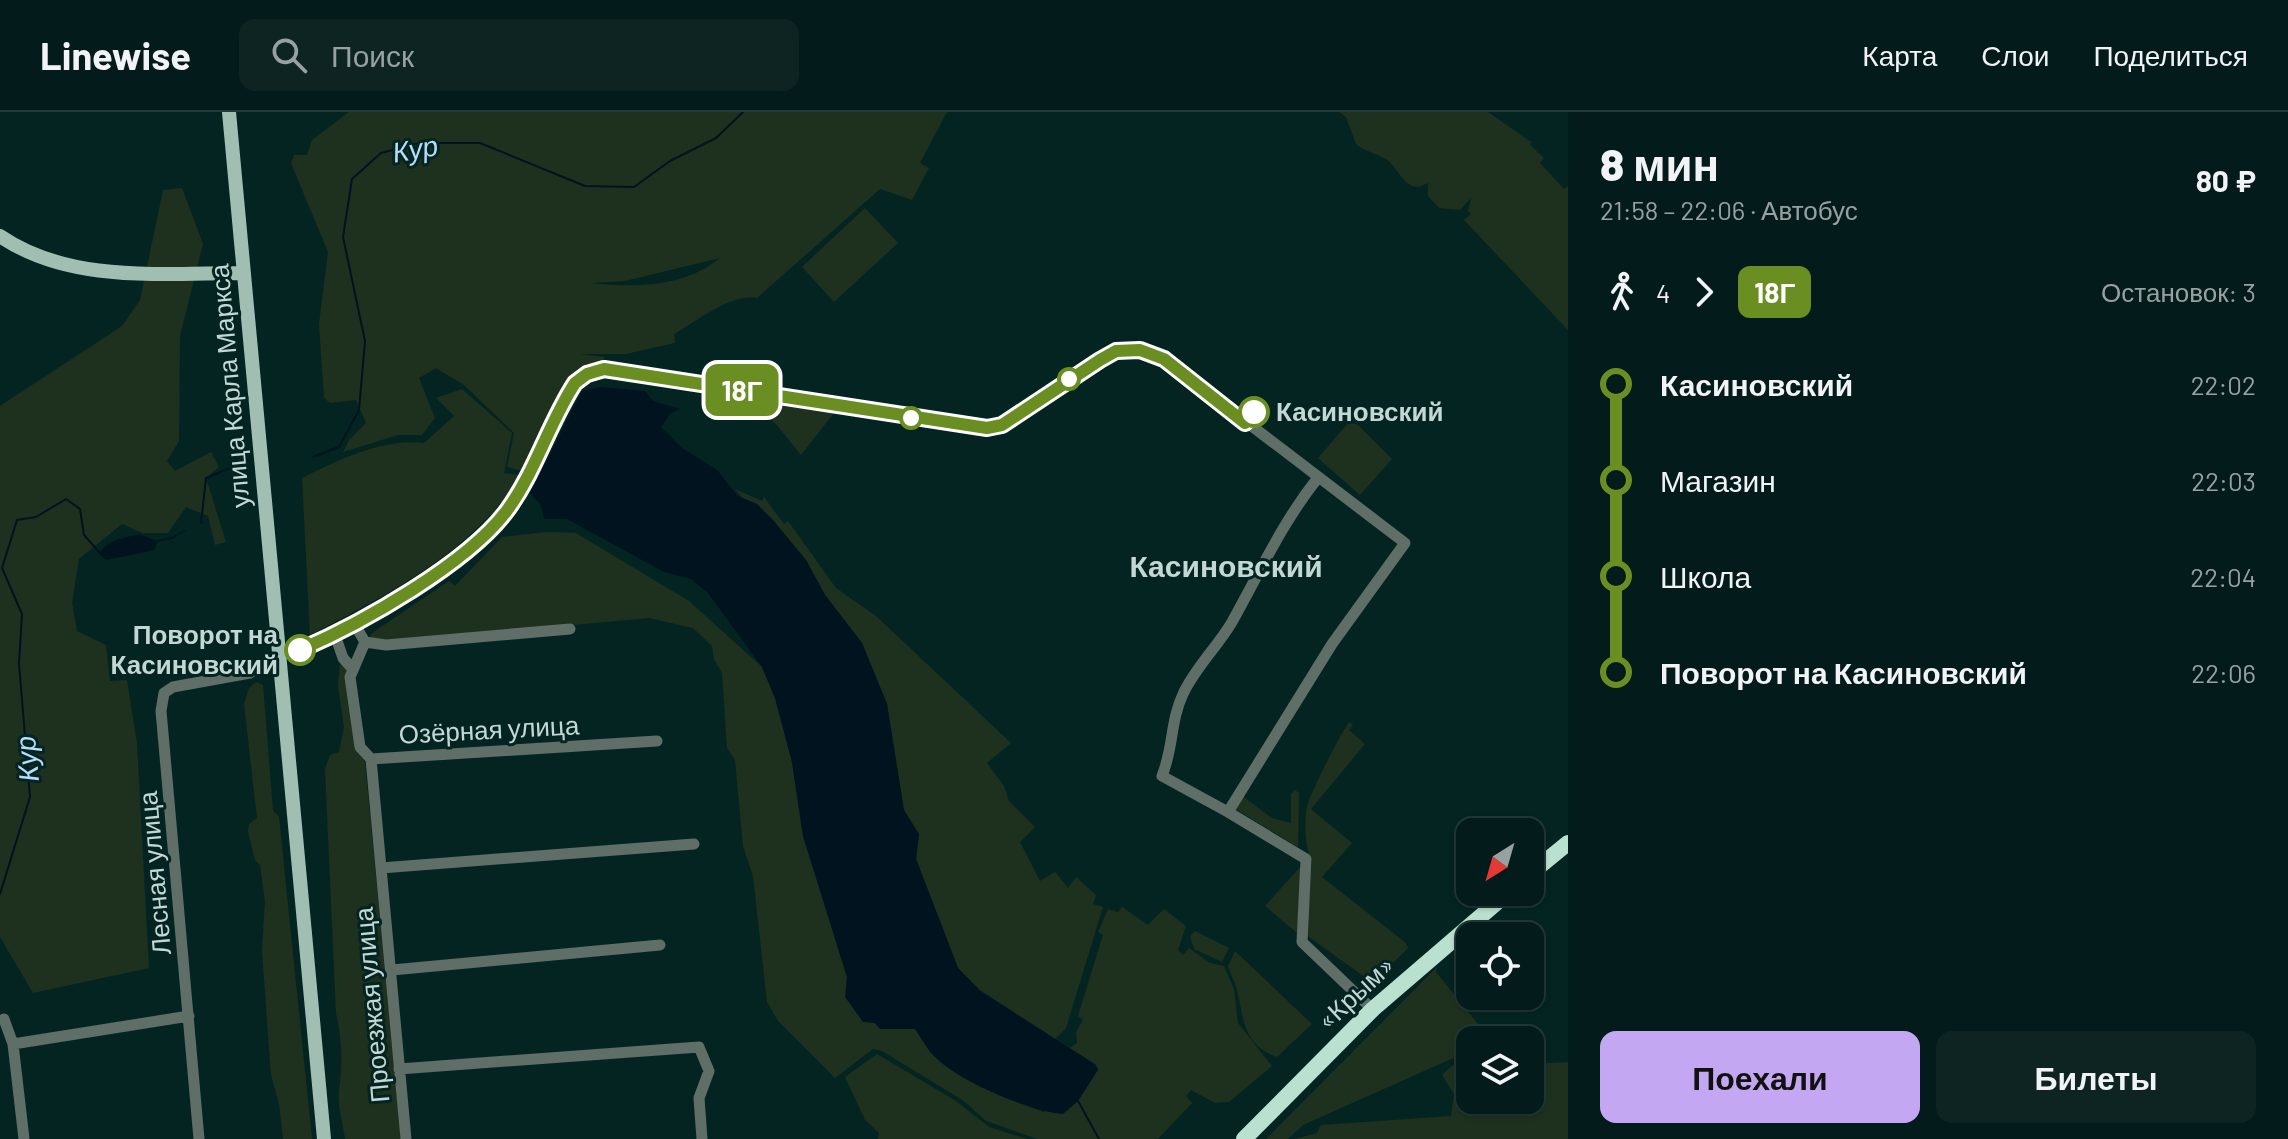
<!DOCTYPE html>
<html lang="ru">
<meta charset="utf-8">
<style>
:root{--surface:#031b1a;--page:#0d2423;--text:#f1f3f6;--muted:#97a1a2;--line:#243939;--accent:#c3a7f2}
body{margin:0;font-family:Barlow,sans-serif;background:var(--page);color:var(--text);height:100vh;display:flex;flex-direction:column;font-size:30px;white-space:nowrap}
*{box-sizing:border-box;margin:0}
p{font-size:26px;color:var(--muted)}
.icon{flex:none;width:44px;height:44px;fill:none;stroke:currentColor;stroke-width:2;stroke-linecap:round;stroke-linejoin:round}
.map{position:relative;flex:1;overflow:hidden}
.sheet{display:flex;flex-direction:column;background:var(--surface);width:720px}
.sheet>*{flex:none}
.badge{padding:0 16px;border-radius:12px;font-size:28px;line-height:52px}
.needle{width:52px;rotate:217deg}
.controls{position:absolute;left:1456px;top:706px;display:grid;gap:16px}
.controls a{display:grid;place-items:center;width:88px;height:88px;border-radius:16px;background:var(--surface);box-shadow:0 2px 6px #0004,0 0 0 2px var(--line);font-size:40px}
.map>.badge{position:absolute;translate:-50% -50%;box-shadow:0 0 0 4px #fff}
.legs{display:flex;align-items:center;gap:12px;height:88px;padding:0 32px;font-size:26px}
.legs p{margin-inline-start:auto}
.overview{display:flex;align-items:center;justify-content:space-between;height:136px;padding:0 32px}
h1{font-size:44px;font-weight:800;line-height:60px}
.cta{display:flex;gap:16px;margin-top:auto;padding:16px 32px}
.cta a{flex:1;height:92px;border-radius:16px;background:var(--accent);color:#111;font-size:32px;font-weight:800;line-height:92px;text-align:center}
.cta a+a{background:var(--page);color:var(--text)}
ul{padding:0 32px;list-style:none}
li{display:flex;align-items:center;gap:28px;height:96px;font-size:30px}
li i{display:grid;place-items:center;width:12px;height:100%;margin:0 10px;background:currentColor}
li i::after{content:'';width:20px;height:20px;margin:-10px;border:6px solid;border-radius:50%;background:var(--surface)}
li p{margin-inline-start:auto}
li:first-child i{background:linear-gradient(#0000 50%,currentColor 0)}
li:last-child i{background:linear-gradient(currentColor 50%,#0000 0)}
header{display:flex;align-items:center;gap:48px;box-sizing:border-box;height:112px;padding:0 40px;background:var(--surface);border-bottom:2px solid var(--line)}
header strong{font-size:38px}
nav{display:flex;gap:44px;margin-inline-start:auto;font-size:28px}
.search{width:560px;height:72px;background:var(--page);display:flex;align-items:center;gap:20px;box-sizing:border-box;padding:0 28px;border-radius:16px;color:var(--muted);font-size:30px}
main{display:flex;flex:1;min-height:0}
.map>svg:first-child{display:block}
.green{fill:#1e311e;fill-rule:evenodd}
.water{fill:#00131f}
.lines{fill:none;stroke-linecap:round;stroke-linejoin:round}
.stream{stroke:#00131f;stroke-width:2}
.minor{stroke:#5f6e67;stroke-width:11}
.major{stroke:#a0bfb2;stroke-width:14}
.highway{stroke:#bae0d0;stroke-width:16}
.line-1-casing{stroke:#fff;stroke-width:18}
.line-1{stroke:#6b8e23;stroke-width:12}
.stop-1-dot{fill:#fff;stroke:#6b8e23;stroke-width:4}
.labels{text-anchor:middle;stroke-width:6;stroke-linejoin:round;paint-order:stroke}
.street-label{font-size:26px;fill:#c3d8d5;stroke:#042422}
.stop-label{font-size:26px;font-weight:bold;fill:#c3d8d5;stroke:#042422;text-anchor:start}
.water-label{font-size:28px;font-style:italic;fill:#b3dffa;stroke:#042422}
.quarter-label{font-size:30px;font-weight:bold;fill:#c3d8d5;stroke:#042422}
</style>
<header>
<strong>Linewise</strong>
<div class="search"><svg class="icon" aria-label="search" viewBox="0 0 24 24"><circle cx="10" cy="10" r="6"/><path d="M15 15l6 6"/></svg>Поиск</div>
<nav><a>Карта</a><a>Слои</a><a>Поделиться</a></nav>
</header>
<main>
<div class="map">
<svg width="1568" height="1027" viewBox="0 0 1568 1027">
<rect width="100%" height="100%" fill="#042422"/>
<!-- green -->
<path class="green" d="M349 0H947L920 51 929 56 912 88 880 77 757 186C729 182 698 209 674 222L675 231 626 242H580L604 245V249L581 255 569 268 522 359 507 355 514 321 464 273 436 256 419 266 435 306 422 323H398L343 340 350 327 366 311 356 288 330 291 324 286 319 212 328 140 291 51 294 43H307L312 28ZM720 146C685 175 636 176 591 171L625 169Z
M1339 0H1488L1531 30 1530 33 1544 46 1540 51 1564 77 1568 74V218L1464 108 1471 102 1468 99 1471 86 1460 98 1439 96 1428 84V71C1404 85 1400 54 1384 46 1375 41 1364 39 1356 32L1346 5Z
M182 76 203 132 180 224 179 329 167 349 175 359 211 340 219 355 206 366 226 430 215 433 208 404 186 395 168 421H143L122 412 79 447 72 491 77 519 106 533 110 569 127 568 137 632 149 856 33 881 0 825V294L122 214 140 188 163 78Z
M865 96 898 131 834 190 802 155Z
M462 277 512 321 504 361 521 363C472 440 389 482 310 523L302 366C338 348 384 326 424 331L454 304 436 286Z
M745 288 834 301 801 343 776 312Z
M1349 310 1358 313 1392 347 1360 383 1318 346Z
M735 377 762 389 764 385 784 412 788 409 836 476 876 504 1011 631 987 651 1004 674 1009 689 1035 715 1020 730 1040 769 1055 760 1068 776 1076 765 1096 783 1093 792 1103 795 1066 916 1055 927 980 878 958 856 916 747 919 722 904 699 887 592 862 531 825 483 806 448 758 393 743 387Z
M547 420 576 421 689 489 762 555 775 586 792 650 803 724 847 865 846 874 863 909 875 911 880 916 915 917C949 967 990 977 1043 1000L1078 989 1096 953 1070 936 1077 931 1076 920 1083 908 1078 904 1103 823 1098 820 1108 797 1118 800 1122 795 1148 813 1164 797 1186 814 1178 838 1183 843 1189 836 1210 851 1224 854 1234 877 1238 911 1272 954 1229 990 1215 991 1191 978 1186 984 1192 991 1158 1027H1037L986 1009 964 989 882 939 873 937 835 966 778 909 767 890 753 764 743 734 735 648 727 636 722 561 714 547 712 534 693 516 649 506 369 532 371 522 378 517 449 469 455 474 502 425Z
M340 551 350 558 357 638 365 650 401 1027H345C343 1012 337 991 339 977 343 950 342 928 336 901L325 657 330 643 339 640 344 615 338 574Z
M256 570 263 573 273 698 279 705 312 1027H283L279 992 271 963 262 839 265 789 260 753 255 748 248 720 249 712 257 706 244 592 249 576Z
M1349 610 1353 613 1349 618 1365 632 1311 697 1352 731 1322 765 1406 831 1408 836 1373 871 1306 823 1312 749C1305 739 1304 708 1307 695 1311 679 1339 625 1349 610Z
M1295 678 1299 681 1298 735 1234 696 1241 683 1272 706 1291 711V682Z
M1302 753 1297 821 1265 794Z
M1195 819 1229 836 1222 850 1194 837 1190 824Z
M1235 839 1312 912 1277 945C1243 933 1244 907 1237 878 1235 870 1230 862 1228 854Z
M1437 855 1436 860 1491 928H1470V944L1460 943 1303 1013 1288 1027H1266Z
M877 942 956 989 989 1015 1027 1027H878L879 1021 865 1008 845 965Z
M1568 950V1027H1295L1317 1021 1321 1013 1451 1004 1454 982 1442 963 1454 952 1467 961 1470 958V988H1530V952Z"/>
<!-- water -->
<path class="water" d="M601 275 645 279 653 289 680 297 670 302 661 315 682 336 717 358 738 384 757 392 773 408 806 448 825 483 862 531 887 592 904 698 919 722 916 747 958 856 980 879 1096 953 1098 958 1078 989 1063 1002C1029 999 957 969 933 943 926 936 921 925 915 917H880L875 911 863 910 845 885 847 865 803 724 792 650 775 586 762 555 708 481 691 467 664 460 567 407H544L541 393 530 381 582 279Z
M139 422 157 429 155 438 106 448 99 442C106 428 124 426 139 422Z"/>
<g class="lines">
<!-- stream -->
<path class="stream" d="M313 345 339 335 359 298 365 229 343 125 352 67 381 41 420 31H480L585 74 634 75 670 49 716 26 743 0
M201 411 206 366 237 353
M157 429 172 426 184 419
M0 782 30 685 19 551 22 502 2 456 17 408 36 405 66 387 80 397 84 423 101 442
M1078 989 1099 1027"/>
<!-- minor -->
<path class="minor" d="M355 513 365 530 350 565 360 635 371 647 657 629
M335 523 343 546 351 555
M365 530 386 533 570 517
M371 647 381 756 694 732
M1228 700 1162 664C1174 634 1170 610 1183 582 1195 556 1218 534 1232 510 1260 460 1282 411 1317 367
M381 756 406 1027
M392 858 660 833
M4 907 13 932 24 1027
M13 932 189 904
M399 957 699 935 709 959 699 986 702 1027
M199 1027 161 599 164 581 173 575 250 561 279 544 355 513 445 454 507 399 575 271 587 262 604 257 987 316 1002 313 1116 239 1140 238 1164 247 1405 431 1332 532 1228 700 1306 747 1302 830 1370 895"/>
<!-- major -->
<path class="major" d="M229 0 324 1027
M0 124C70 172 164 161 244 161"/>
<!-- highway -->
<path class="highway" d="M1530 762 1568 731
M1244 1027 1373 897 1509 780"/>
</g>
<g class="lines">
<!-- line-1 casing -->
<g class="line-1-casing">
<path id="line-1" d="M300 538C362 511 469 451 508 397 536 358 549 311 575 271L587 262 604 257 987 316 1002 313 1100 248 1116 239 1140 238 1164 247 1245 311 1254 300"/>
</g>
<!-- line-1 -->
<use href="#line-1" class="line-1"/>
</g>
<!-- markers -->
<g class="stop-1-dot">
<circle cx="1069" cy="267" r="10"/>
<circle cx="1254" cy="300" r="14"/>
<circle cx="911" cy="306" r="10"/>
<circle cx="300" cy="538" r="14"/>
</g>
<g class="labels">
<!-- street labels -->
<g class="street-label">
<text transform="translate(230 274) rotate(-95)" y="9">улица Карла Маркса</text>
<text transform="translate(489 618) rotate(-3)" y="9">Озёрная улица</text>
<text transform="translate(155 761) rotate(-95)" y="9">Лесная улица</text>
<text transform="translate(1356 881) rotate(-43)" y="9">«Крым»</text>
<text transform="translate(372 893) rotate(-95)" y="9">Проезжая улица</text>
</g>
<!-- stop labels -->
<g class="stop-label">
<text x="1276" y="309">Касиновский</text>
<text x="278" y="532" text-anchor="end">Поворот на<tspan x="278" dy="30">Касиновский</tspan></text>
</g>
<!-- water labels -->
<g class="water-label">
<text transform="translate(415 37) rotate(-10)" y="10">Кур</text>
<text transform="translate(27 647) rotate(-95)" y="10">Кур</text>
</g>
<!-- quarter labels -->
<g class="quarter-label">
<text x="1226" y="465">Касиновский</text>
</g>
</g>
</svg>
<div class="controls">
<a><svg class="needle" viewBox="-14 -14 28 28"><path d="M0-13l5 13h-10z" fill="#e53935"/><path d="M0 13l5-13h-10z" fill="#97a1a2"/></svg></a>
<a><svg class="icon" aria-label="locate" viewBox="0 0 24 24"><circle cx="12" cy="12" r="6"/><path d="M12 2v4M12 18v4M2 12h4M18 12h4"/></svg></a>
<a><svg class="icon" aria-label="layers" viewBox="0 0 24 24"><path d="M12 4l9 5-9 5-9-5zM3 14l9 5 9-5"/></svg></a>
</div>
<b class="badge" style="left:742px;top:278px;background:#6b8e23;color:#fff">18Г</b>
</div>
<section class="sheet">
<div class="overview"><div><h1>8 мин</h1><p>21:58 – 22:06 · Автобус</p></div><b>80 ₽</b></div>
<div class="legs"><svg class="icon" aria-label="walk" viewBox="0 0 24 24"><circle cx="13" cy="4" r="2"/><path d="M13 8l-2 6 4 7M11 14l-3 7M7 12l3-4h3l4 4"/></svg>4<svg class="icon" aria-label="forward" viewBox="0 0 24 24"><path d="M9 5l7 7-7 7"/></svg><b class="badge" style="background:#6b8e23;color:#fff">18Г</b><p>Остановок: 3</p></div>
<ul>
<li><i style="color:#6b8e23"></i><b>Касиновский</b><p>22:02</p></li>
<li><i style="color:#6b8e23"></i><span>Магазин</span><p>22:03</p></li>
<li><i style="color:#6b8e23"></i><span>Школа</span><p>22:04</p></li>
<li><i style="color:#6b8e23"></i><b>Поворот на Касиновский</b><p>22:06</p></li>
</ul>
<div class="cta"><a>Поехали</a><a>Билеты</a></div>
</section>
</main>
